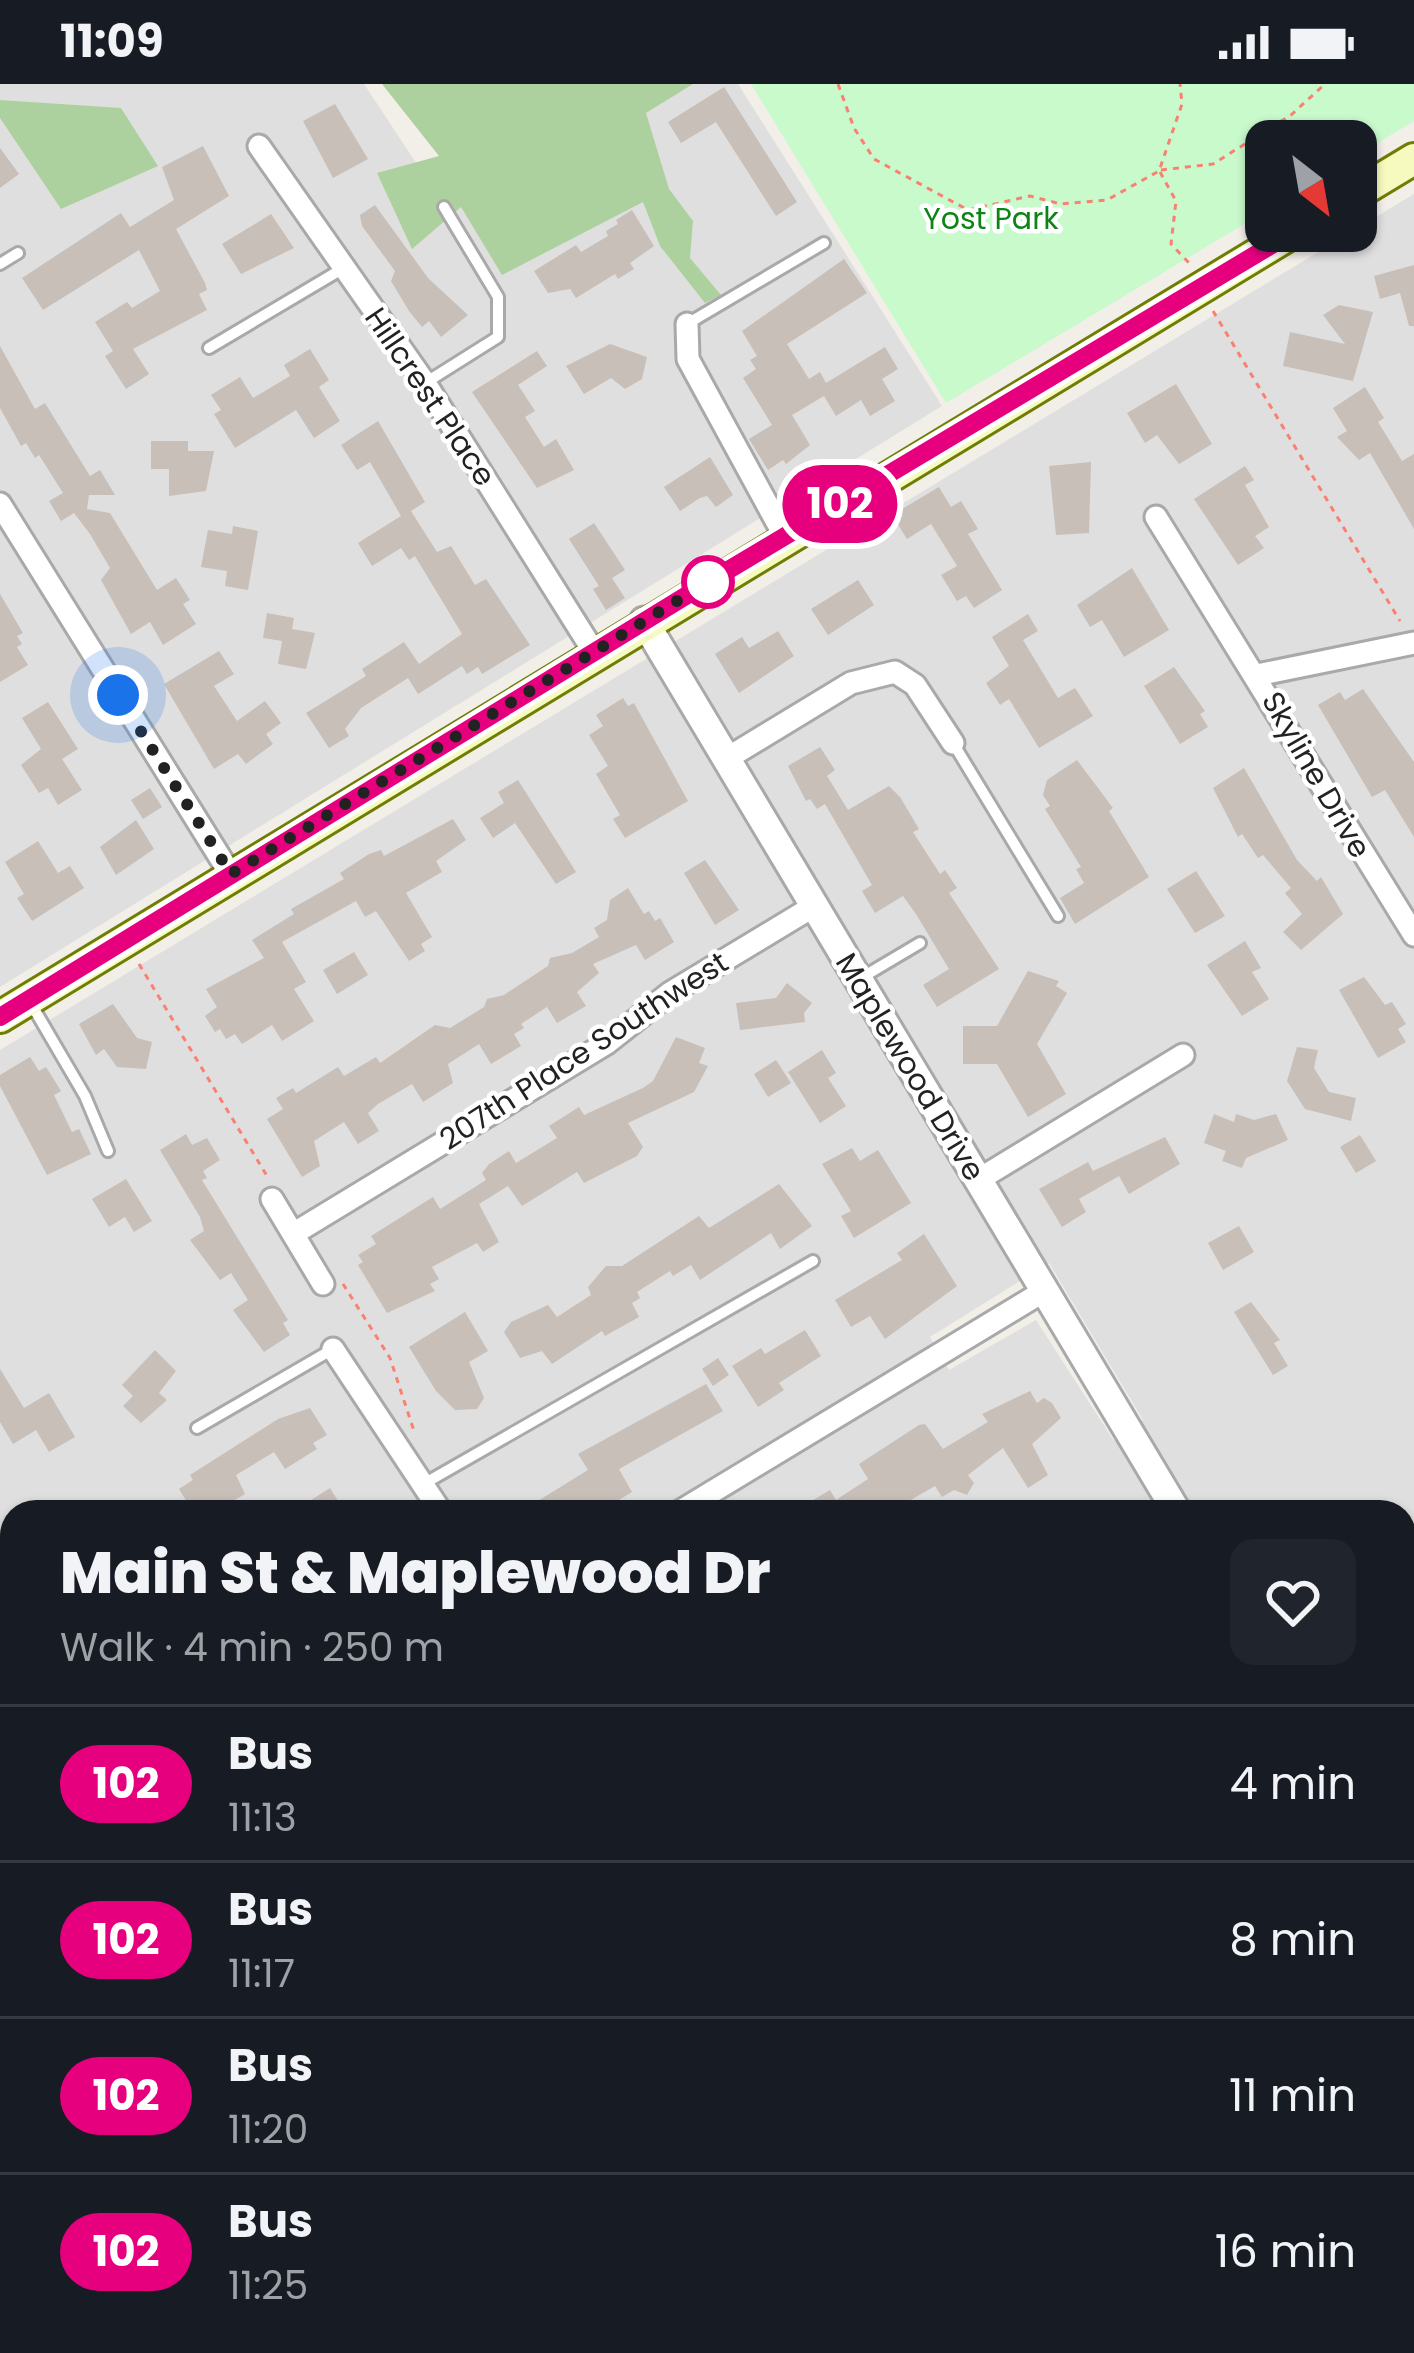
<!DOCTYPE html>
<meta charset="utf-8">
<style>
:root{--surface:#171b24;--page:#20242c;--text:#f1f3f6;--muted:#9ea1a6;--line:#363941}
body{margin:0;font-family:Poppins,sans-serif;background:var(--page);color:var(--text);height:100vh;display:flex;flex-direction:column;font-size:45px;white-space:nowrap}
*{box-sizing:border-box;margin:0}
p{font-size:39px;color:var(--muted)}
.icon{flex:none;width:66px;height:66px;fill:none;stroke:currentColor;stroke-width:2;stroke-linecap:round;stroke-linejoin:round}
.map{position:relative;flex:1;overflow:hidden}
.details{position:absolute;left:0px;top:1416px;width:1416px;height:855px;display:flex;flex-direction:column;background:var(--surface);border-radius:36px 36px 0 0;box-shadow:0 3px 9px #0004}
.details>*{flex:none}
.badge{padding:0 24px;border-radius:39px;font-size:42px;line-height:78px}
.needle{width:78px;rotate:149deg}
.controls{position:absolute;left:1245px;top:36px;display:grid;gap:24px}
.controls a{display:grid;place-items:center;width:132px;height:132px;border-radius:24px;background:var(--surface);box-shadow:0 3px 9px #0004;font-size:60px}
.you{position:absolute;width:60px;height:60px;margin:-30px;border:9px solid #fff;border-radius:50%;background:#1a73e8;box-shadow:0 0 0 18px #1a73e833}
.map>.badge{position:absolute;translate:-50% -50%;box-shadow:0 0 0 6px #fff}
.round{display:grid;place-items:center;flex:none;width:126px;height:126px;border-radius:24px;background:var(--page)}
.head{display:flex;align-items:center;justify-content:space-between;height:204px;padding:0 60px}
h1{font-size:57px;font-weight:800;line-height:90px}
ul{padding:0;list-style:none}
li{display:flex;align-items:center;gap:36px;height:156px;padding:0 60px;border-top:3px solid var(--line)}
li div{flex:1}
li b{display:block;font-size:45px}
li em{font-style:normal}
li .badge{min-width:132px;font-weight:700;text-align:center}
.status{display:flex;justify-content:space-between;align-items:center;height:84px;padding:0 60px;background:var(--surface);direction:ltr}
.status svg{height:33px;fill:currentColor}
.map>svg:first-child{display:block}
.residential{fill:#e0dfdf;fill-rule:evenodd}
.forest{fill:#add19e}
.park{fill:#c8facc}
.building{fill:#c7bfb8}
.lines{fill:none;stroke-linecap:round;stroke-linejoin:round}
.service-casing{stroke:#a9a9a9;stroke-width:16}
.minor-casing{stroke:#a9a9a9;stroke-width:27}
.tertiary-casing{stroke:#a9a9a9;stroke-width:33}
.secondary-casing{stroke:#707d05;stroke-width:36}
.path{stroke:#fa8072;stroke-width:3;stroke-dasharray:6 6;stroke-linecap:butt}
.service{stroke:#fff;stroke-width:10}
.minor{stroke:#fff;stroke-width:21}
.tertiary{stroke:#fff;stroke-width:27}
.secondary{stroke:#f7fabf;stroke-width:30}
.line-casing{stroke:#fff;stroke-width:27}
.line{stroke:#e6007e;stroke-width:18}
.walk{stroke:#222;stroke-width:12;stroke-dasharray:0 21.6}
.stop-dot{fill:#fff;stroke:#e6007e;stroke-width:6}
.labels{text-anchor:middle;stroke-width:9;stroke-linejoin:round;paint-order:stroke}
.park-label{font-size:30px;fill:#0c8416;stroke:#fff}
.street-label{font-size:30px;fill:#222;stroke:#fff}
</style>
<div class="status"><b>11:09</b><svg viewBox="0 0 49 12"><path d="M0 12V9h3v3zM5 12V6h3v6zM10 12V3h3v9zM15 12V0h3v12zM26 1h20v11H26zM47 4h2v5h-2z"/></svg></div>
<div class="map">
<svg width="1414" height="2269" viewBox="0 0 1414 2269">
<rect width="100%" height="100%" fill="#f2efe9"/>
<!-- residential -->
<path class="residential" d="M0 0H364L434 106 611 0H738L942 322 0 903Z
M1414 110V2269H1002L995 2259H1404V1428H12V2259H937L943 2269H0V966ZM1049 1179 1143 1336 1114 1357 1036 1236 949 1286 930 1253Z"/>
<!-- forest -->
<path class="forest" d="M382 0H693L646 29 669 105 693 137 690 174 721 211 705 219 660 162 643 118 502 191 461 123 412 165 377 89 439 72Z
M0 16 121 24 158 82 61 125 0 34Z"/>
<!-- park -->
<path class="park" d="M751 0H1414V37L1356 72V57H1266V127L946 319Z"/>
<!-- building -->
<path class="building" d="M724 3 797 118 776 132 716 38 681 59 668 38Z
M335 20 368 75 333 94 303 37Z
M203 62 229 112 176 145 205 199 207 206 199 210 207 226 133 265 149 290 126 305 105 272 113 267 95 238 127 218 132 224 160 207 139 166 43 226 22 194 121 129 130 143 174 116 162 83Z
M0 64 19 90 0 104Z
M375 121 428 194 468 231 441 253 429 237 422 243 409 227 391 197 395 187 362 142 360 131Z
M632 126 654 162 630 179 634 185 618 195 615 190 576 214 570 205 548 209 534 187 576 161 581 168 608 152 606 147 618 140 616 136Z
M271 130 294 164 241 190 222 160Z
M844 175 867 209 787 260 809 295 820 288 826 299 885 263 898 285 882 295 895 317 870 332 861 316 836 332 824 312 792 331 810 361 786 380 783 376 768 386 749 355 772 341 743 294 756 285 750 276 757 272 742 247Z
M1414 181V242H1409L1400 209 1380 215 1374 192Z
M1339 221 1373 228 1353 297 1283 282 1290 248 1345 260 1323 231Z
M610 260 647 273 642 295 625 305 611 294 584 310 566 282Z
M0 262 35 325 45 319 90 392 100 386 115 411H89L87 425 110 429 157 506 176 494 190 516 183 520 196 540 163 561 150 538 131 550 101 496 110 484 90 450 74 429 61 437 49 417 63 409 39 371 35 374 26 359 21 362 0 324Z
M310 265 329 296 319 303 340 337 314 354 296 326 235 364 214 330 221 326 211 311 240 293 253 314 290 292 284 281Z
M537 267 547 282 518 301 535 327 525 333 544 363 556 355 574 386 537 404 472 308Z
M1176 300 1212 360 1179 380 1157 351 1145 359 1127 329Z
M1365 303 1384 334 1378 338 1402 377 1414 370V445L1370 369 1359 376 1337 353 1347 347 1333 324Z
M378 337 425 418 411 427 437 468 451 462 475 501 486 495 530 561 482 590 478 583 467 590 462 582 418 610 408 594 361 624 345 645 349 652 329 664 306 629 366 592 362 585 404 558 419 580 462 550 415 472 409 476 401 464 372 482 358 459 401 432 370 378 357 386 341 361Z
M151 357H188V367H214L206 407 169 412V385H151Z
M710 373 733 411 716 423 707 412 700 414 680 427 664 403Z
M1091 378 1089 449 1056 451 1049 382Z
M1245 382 1254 396 1245 401 1269 443 1255 452 1264 464 1238 481 1194 415Z
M939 403 951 423 961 417 978 445 968 450 1002 506 974 524 966 512 957 517 941 491 957 482 931 440 907 455 892 431Z
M594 439 625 486 612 494 625 514 606 526 593 505 599 502 569 455Z
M233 442 258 447 248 506 225 502 227 487 201 483 208 446 232 450Z
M1132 484 1169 546 1124 573 1102 536 1090 543 1077 521Z
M858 496 874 521 828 551 811 525Z
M0 510 23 549 17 552 22 560 17 563 28 581 0 598Z
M267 529 294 534 292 545 315 549 306 585 278 580 282 557 263 554Z
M1028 530 1038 547 1023 556 1058 614 1075 604 1093 632 1039 664 1009 615 1000 621 986 599 1009 582 992 553Z
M778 547 794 572 739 609 715 570 742 553 749 564Z
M219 567 234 590 214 602 237 637 265 617 281 639 266 650 273 660 246 680 238 670 214 685 164 600Z
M1174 583 1205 627 1200 630 1208 643 1180 660 1144 602Z
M1363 605 1414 678V753L1385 706 1372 713 1318 621 1340 608 1345 616Z
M623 614 628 622 634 619 688 717 625 754 613 735 620 731 596 690 608 682 589 651 603 642 596 631Z
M48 618 78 665 62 675 82 706 58 721 48 704 39 709 21 681 41 665 22 634Z
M820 663 835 686 827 692 848 726 889 702 900 713 919 745 913 748 940 790 945 786 957 804 949 809 999 885 937 923 923 901 949 885 916 830 903 812 875 829 862 807 872 801 825 720 817 725 810 715 806 717 788 682Z
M1077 676 1113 724 1109 727 1149 793 1075 840 1060 814 1084 799 1076 785 1081 783 1045 725 1050 722 1043 711 1047 696Z
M1244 684 1297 776 1317 797 1321 793 1343 830 1301 866 1283 848 1302 830 1285 809 1291 804 1263 771 1258 774 1242 750 1238 753 1213 704Z
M518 696 576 788 556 800 515 739 493 754 480 734 504 719 498 708Z
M150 704 162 723 143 735 131 716Z
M453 735 466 756 436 777 442 788 406 809 432 853 421 860 425 867 409 877 376 827 365 833 356 817 282 858 306 898 294 905 314 937 282 957 272 941 242 960 235 950 226 955 220 945 215 948 205 932 217 923 206 905 264 874 252 856 294 830 291 825 344 795 340 789 369 770 381 766 384 772Z
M136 736 154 765 116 791 100 763Z
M38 757 58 789 70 782 84 804 32 837 17 814 24 810 5 778Z
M705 776 739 826 715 841 684 789Z
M1196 787 1225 832 1195 849 1167 805Z
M628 804 644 830 649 827 655 837 660 834 674 858 645 876 636 861 593 880 599 889 577 908 586 922 557 939 547 923 521 940 524 944 514 950 521 962 491 980 479 960 448 980 453 999 423 1018 412 1000 378 1020 368 1029 379 1047 358 1060 344 1038 314 1057 320 1082 302 1093 267 1035 283 1025 276 1014 293 1004 296 1009 338 983 344 992 376 973 380 979 435 941 450 944 484 923 487 915 504 911 548 882 550 874 572 869 599 853 594 844 607 836 610 816Z
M1245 857 1261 884 1252 888 1269 915 1242 932 1207 881Z
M354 868 368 891 337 910 323 886Z
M1028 887 1059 897 1056 902 1067 909 1037 960 1066 1010 1028 1033 997 980H963V942H997Z
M1364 893 1385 921 1392 918 1406 940 1398 945 1406 958 1378 974 1339 906Z
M787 899 812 919 804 929 805 938 740 946 736 919 776 914Z
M113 920 137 954 152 958 146 985 117 983 104 965 96 971 79 940Z
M676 953 705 964 699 979 708 982 694 1008 628 1039 643 1063 637 1072 584 1099 577 1088 522 1122 508 1102 479 1120 499 1158 483 1168 477 1159 432 1183 439 1195 430 1200 435 1207 387 1229 358 1181 363 1178 358 1171 376 1160 371 1152 433 1113 440 1125 486 1096 482 1089 489 1080 509 1067 516 1079 557 1054 549 1042 579 1023 584 1031 643 1004 653 997Z
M1297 963 1318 966 1314 984 1329 1008 1356 1014 1351 1037 1305 1025 1287 997Z
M822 966 836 989 828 994 846 1022 820 1039 788 988Z
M30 973 39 987 46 983 61 1007 54 1011 72 1048 79 1045 91 1070 47 1091 0 1002V991Z
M776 976 791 999 768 1013 754 990Z
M1214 1030 1234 1038 1236 1030 1254 1036 1276 1030 1288 1056 1246 1074 1242 1084 1222 1077 1226 1067 1204 1059Z
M186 1050 192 1061 207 1054 220 1076 203 1087 207 1094 202 1096 288 1236 283 1239 290 1251 264 1268 233 1226 248 1216 231 1189 220 1196 190 1156 204 1147 200 1133 160 1066Z
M1360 1051 1376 1077 1356 1089 1340 1063Z
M1165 1053 1180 1080 1129 1110 1119 1092 1079 1115 1086 1128 1062 1143 1039 1105 1088 1078 1093 1087Z
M852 1064 860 1077 878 1066 911 1119 854 1154 841 1132 851 1127 822 1080Z
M126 1095 152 1137 134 1148 125 1133 109 1143 92 1115Z
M779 1100 812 1142 780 1165 771 1149 700 1196 691 1181 673 1192 670 1187 637 1208 640 1214 632 1219 639 1233 605 1252 602 1247 552 1280 542 1267 520 1274 504 1248 511 1238 548 1221 557 1233 591 1211 588 1203 606 1182H622L699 1132 709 1144Z
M1239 1142 1254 1168 1223 1186 1208 1159Z
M924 1150 957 1202 885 1255 870 1232 851 1243 835 1216 902 1176 897 1169Z
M1251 1218 1280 1256 1274 1259 1288 1282 1273 1291 1234 1228Z
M465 1228 488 1267 469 1278 484 1314 477 1325 455 1326 436 1307 409 1263Z
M805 1246 821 1272 779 1299 784 1306 758 1323 732 1282 761 1264 765 1270Z
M155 1266 176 1287 159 1309 167 1316 141 1339 123 1322 133 1312 122 1301Z
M718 1274 729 1291 713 1302 702 1285Z
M0 1285 24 1324 49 1309 75 1353 49 1368 36 1346 13 1360 0 1338Z
M706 1300 723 1327 619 1385 632 1408 599 1428H520L588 1386 578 1370Z
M1030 1307 1037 1319 1044 1314 1052 1319 1061 1334 1032 1360 1048 1391 1028 1404 1003 1364 968 1391 974 1399 967 1411 954 1406 942 1413 935 1402 902 1421 907 1428H793L830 1406 836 1416 868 1395 859 1380 919 1341 925 1340 943 1365 988 1338 982 1330Z
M310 1324 327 1351 313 1359 317 1365 285 1385 274 1368 236 1391 245 1410 214 1428H193L179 1405 193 1396 190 1391 278 1335Z
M330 1404 345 1428H292Z"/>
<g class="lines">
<!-- service casing -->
<g class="service-casing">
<path id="service" d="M0 180 18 169
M687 240 824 159
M209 264 342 185
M425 299 498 253V213L444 123
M953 659 1058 832
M861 894 920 859
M30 918 85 1012 108 1067
M197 1344 333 1265
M420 1402 813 1177"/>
</g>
<!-- minor casing -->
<g class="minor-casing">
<path id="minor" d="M259 62 425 299 594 568
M687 240 688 275 785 453
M0 420 231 791
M1156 433 1414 851
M1257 591 1414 559
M726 675 851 599 895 588 915 601 953 659
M978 1096 1183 971
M272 1115 323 1200
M293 1150 607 959 670 909 814 822
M333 1265 441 1428
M679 1428 1044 1207
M0 1462 12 1481
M1404 1759 1414 1753
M1404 2081 1414 2074
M759 2259 765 2269
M980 2259 986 2269
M157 2269 174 2259"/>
</g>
<!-- tertiary casing -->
<g class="tertiary-casing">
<path id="tertiary" d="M644 537 1177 1428
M1404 1792 1414 1808"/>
</g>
<!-- secondary casing -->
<g class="secondary-casing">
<path id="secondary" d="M1356 110 1414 75
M0 933 1295 147"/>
</g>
<!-- path -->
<path class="path" d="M838 0 854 44 874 75 968 126 1030 112 1061 120 1107 116 1159 87 1182 20 1180 0
M1161 86 1213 80 1291 31 1325 0
M1160 88 1176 117 1171 160 1190 180
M1213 227 1400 537
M139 880 267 1092
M343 1200 390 1274 414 1347"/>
<!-- service -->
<use href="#service" class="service"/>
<!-- minor -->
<use href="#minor" class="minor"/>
<!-- tertiary -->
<use href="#tertiary" class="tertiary"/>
<!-- secondary -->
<use href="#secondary" class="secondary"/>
</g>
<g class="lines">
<!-- line casing -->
<g class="line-casing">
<path id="line" d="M0 933 710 497 1295 147"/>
</g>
<!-- line -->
<use href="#line" class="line"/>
<!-- walk -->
<path class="walk" d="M118 611 231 790 708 498"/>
</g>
<!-- markers -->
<circle class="stop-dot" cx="708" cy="498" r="24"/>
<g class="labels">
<!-- park labels -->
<g class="park-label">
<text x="991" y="145">Yost Park</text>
</g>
<!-- street labels -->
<g class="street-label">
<text transform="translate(430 313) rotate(56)" y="10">Hillcrest Place</text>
<text transform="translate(1316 691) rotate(60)" y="10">Skyline Drive</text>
<text transform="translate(584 967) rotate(-33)" y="10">207th Place Southwest</text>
<text transform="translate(910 983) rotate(59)" y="10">Maplewood Drive</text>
</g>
</g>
</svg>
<div class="controls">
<a><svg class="needle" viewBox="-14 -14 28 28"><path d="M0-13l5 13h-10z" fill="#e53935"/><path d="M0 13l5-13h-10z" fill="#9ea1a6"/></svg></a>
</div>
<div class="you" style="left:118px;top:611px"></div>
<b class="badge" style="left:840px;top:420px;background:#e6007e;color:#fff">102</b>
<section class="details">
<div class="head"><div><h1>Main St &amp; Maplewood Dr</h1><p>Walk · 4 min · 250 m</p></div><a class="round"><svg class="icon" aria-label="heart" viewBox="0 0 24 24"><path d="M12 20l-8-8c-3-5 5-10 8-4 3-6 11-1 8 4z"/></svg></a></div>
<ul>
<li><span class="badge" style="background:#e6007e;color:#fff">102</span><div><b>Bus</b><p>11:13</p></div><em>4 min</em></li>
<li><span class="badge" style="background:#e6007e;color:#fff">102</span><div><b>Bus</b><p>11:17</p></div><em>8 min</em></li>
<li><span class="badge" style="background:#e6007e;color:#fff">102</span><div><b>Bus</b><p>11:20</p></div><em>11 min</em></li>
<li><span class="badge" style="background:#e6007e;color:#fff">102</span><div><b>Bus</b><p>11:25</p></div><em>16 min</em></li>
</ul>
</section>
</div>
